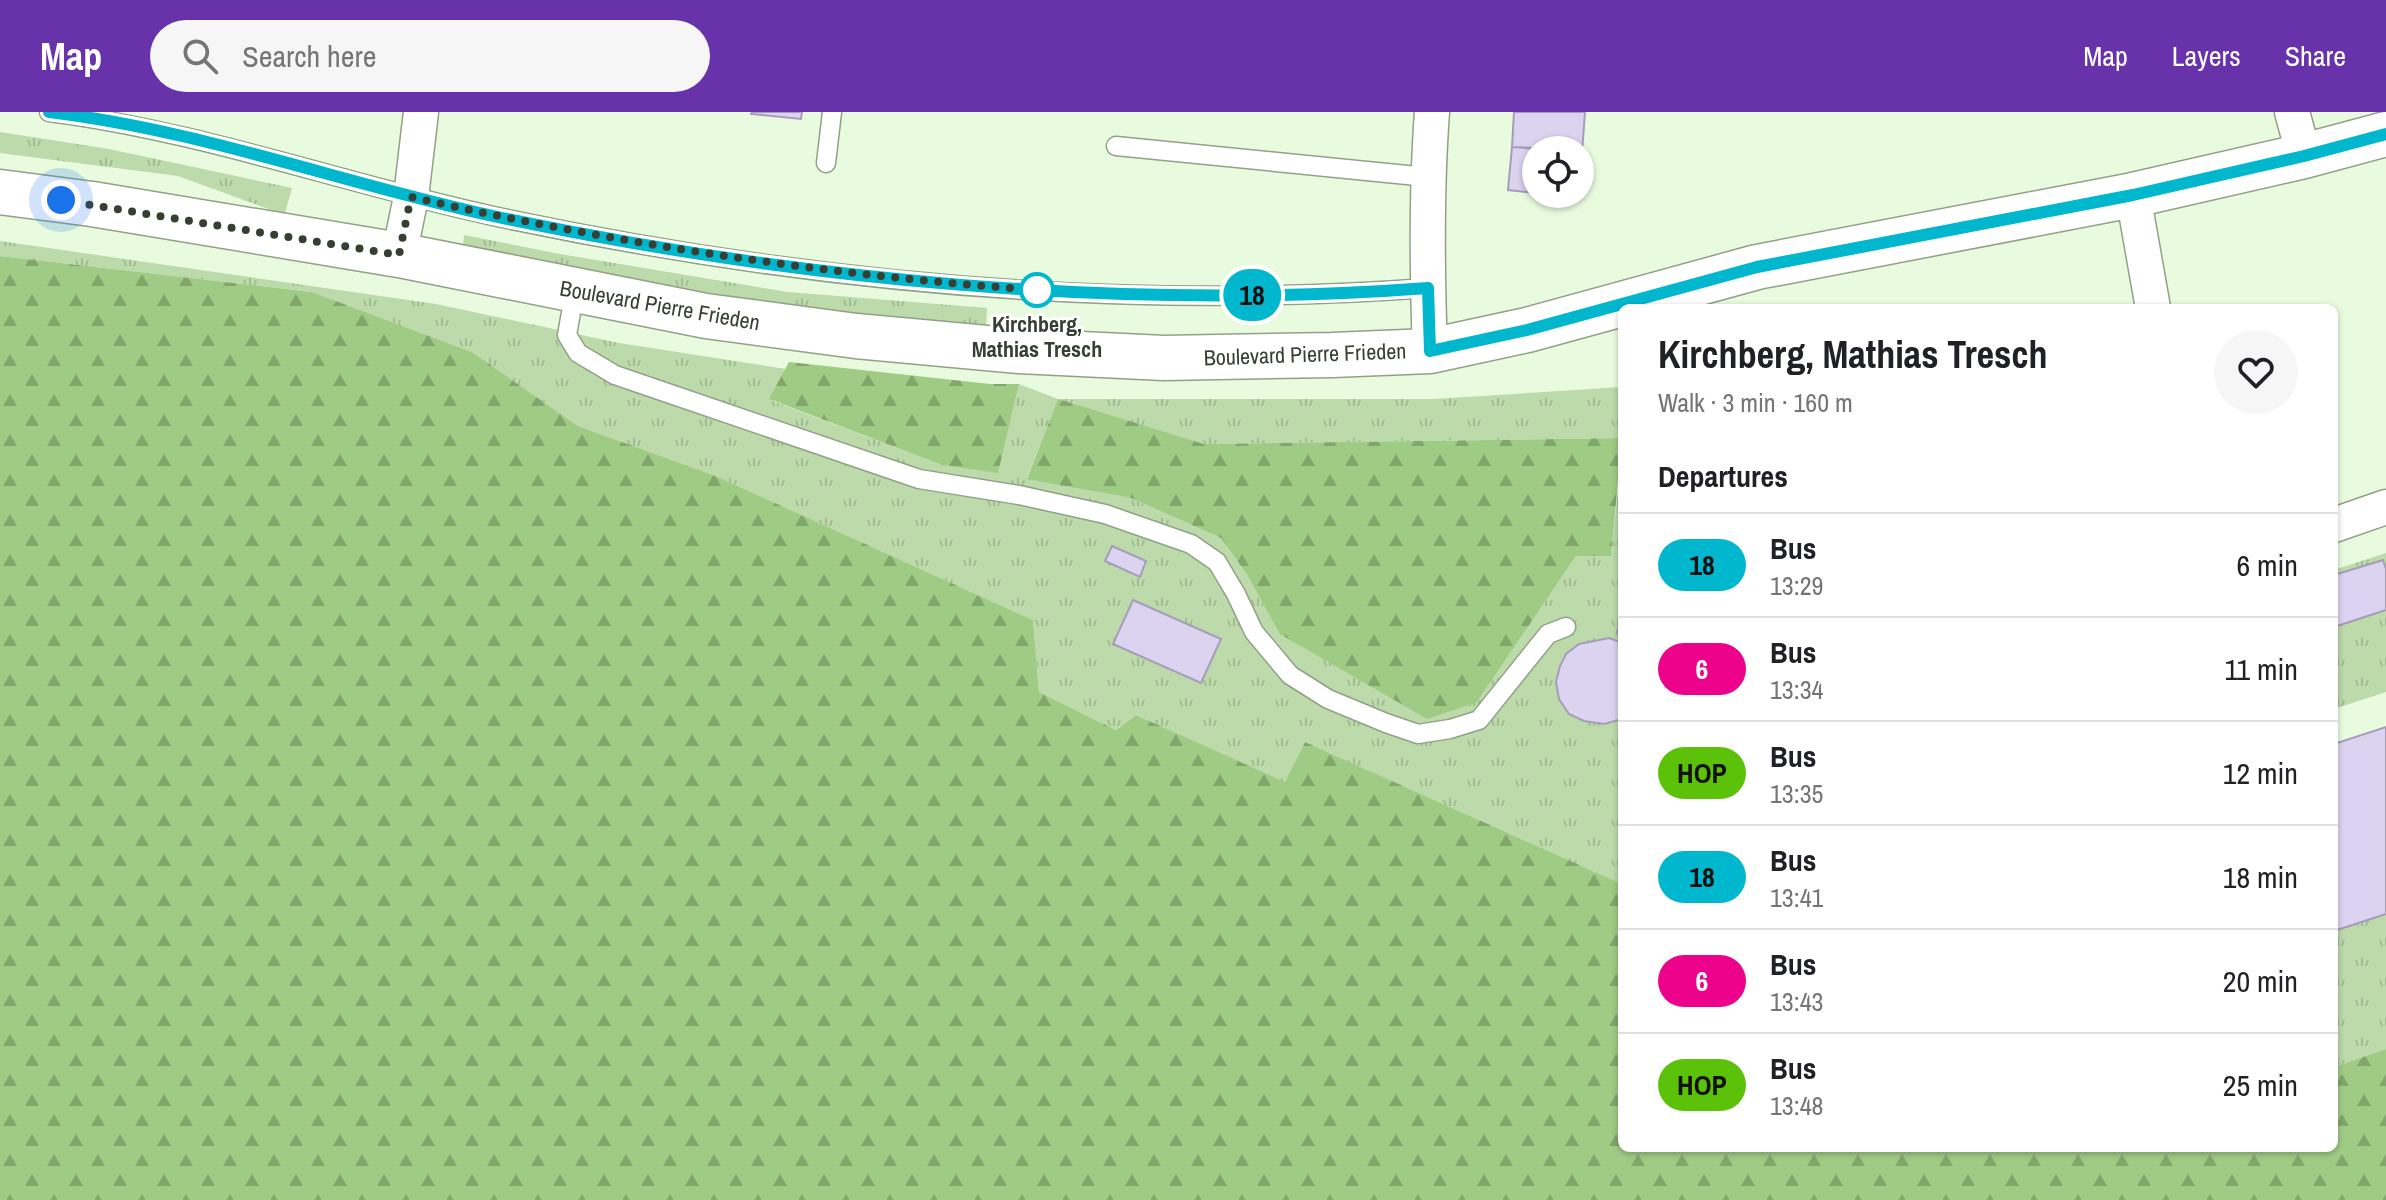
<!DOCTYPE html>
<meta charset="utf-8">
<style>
:root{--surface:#fff;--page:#f6f6f6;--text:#202124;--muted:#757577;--line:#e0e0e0;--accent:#6833aa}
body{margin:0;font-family:"Archivo Narrow",sans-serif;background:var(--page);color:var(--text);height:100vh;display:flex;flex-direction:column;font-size:30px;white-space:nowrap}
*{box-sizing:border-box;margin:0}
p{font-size:26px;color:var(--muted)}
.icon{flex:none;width:44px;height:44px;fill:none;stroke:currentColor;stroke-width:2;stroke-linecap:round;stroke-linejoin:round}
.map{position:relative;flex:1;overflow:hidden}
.side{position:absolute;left:1618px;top:192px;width:720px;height:848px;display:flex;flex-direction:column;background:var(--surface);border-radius:12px;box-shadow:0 2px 6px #0004}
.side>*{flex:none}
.badge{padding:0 16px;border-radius:26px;font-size:28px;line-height:52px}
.tools{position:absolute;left:1522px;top:24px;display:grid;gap:16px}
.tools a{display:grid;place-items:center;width:72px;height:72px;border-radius:50%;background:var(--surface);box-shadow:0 2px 6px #0004;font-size:40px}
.you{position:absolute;width:40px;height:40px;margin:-20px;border:6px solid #fff;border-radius:50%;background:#1a73e8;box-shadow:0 0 0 12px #1a73e833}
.map>.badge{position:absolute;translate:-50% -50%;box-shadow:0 0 0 4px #fff}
h2{padding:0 40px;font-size:30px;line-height:72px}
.round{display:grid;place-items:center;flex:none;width:84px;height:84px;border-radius:42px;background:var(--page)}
.summary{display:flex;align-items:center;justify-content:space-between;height:136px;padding:0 40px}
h1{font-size:38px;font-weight:700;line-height:60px}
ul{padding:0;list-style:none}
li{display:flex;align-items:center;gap:24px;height:104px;padding:0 40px;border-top:2px solid var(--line)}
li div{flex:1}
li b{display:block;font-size:30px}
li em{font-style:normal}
li .badge{min-width:88px;font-weight:700;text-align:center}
header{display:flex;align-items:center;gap:48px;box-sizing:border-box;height:112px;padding:0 40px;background:var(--accent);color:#fff}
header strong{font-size:38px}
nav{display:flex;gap:44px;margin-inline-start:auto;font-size:28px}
.search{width:560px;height:72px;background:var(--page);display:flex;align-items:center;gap:20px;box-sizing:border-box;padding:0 28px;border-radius:44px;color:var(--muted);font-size:30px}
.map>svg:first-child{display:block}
.grass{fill:url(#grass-tufts)}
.forest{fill:url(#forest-firs)}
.building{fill:#dbd3f0;stroke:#a69db9;stroke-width:2}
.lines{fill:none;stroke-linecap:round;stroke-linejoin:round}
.service-casing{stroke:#91a188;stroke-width:21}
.minor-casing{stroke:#91a188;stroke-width:37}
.secondary-casing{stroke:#91a188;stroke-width:47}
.service{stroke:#fff;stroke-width:18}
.minor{stroke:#fff;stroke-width:34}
.secondary{stroke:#fff;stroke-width:44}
.line-casing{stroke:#fff;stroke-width:18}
.line{stroke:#00b7ce;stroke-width:12}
.walk{stroke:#373e33;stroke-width:8;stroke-dasharray:0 14.4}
.stop-dot{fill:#fff;stroke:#00b7ce;stroke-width:4}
.labels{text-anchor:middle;stroke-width:6;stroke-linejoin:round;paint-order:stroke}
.street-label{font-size:22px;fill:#373e33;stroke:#fff}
.stop-label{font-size:22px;font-weight:bold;fill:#373e33;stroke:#fff}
</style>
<header>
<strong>Map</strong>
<div class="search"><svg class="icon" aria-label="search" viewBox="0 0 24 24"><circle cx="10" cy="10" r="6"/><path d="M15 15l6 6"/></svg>Search here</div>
<nav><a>Map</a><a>Layers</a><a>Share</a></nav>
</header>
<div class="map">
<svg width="2386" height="1088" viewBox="0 0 2386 1088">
<defs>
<pattern id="grass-tufts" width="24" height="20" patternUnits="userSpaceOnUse" patternTransform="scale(2)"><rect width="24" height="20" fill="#bcdaaa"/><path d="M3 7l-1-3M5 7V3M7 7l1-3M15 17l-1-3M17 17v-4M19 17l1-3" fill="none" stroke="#a2bc93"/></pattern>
<pattern id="forest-firs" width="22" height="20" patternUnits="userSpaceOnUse" patternTransform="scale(2)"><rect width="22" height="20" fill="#a0cb85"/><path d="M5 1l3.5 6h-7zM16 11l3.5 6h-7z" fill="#83a66d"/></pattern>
</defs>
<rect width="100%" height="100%" fill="#e9fbdf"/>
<!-- grass -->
<path class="grass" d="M0 20 109 37 292 76 285 101 271 98 178 64 0 41Z
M464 123 560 142 788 180 987 196 986 215 860 204 692 181 463 134Z
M0 129 436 192 619 231 786 257 770 288 942 353 998 360 1019 272 1058 287H1434L1622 275V326L1204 332 1058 288 1027 366 1131 386 1221 426 1248 464 1477 590 1576 444H1611L1622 340V772L1305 630 1285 671 1136 603 1116 618 1039 580 1033 508 716 364 578 314 472 240 312 180 0 144Z
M2386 441V580L2334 597V458Z
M2386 802V937L2334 955V819Z"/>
<!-- forest -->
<path class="forest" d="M0 144 312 180 472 240 578 314 716 364 1033 508 1039 580 1116 618 1136 603 1285 670 1305 630 1622 772V1036H2334V955L2386 937V1088H0Z
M789 250 990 272H1019L998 361 942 353 769 287Z
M1058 287 1204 332 1622 326 1611 444H1576L1477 590 1427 607 1280 522 1248 464 1221 426 1131 386 1027 367Z"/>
<!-- building -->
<path class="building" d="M752 0H802L801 7 751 2Z
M1514 0H1585L1582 41 1580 38 1512 35Z
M1512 35 1551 38H1536V81L1508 78Z
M1112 434 1146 449 1140 465 1105 449Z
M2383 448 2386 457V498L2334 515V463Z
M1133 488 1221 527 1201 571 1113 532Z
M1622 502V607L1604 612 1584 609 1569 602 1559 587 1556 570 1560 554 1566 542 1579 532 1609 526 1620 530 1617 520Z
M2386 615V802L2334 819V632Z"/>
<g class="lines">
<!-- service casing -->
<g class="service-casing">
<path id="service" d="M49 0C200 19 345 72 493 104 798 169 1116 199 1428 176
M1116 34 1427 65
M826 51 832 0
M575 178 567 223 578 241 615 263 919 367 1019 383 1105 402 1191 432 1217 450 1236 482 1254 520 1290 563 1328 587 1386 611 1418 622 1450 617 1479 608 1548 522 1566 515"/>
</g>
<!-- minor casing -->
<g class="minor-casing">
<path id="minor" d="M2292 0 2304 44
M2133 83 2153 196
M399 143 411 85 421 0
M1430 239C1427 159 1426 80 1432 0
M2334 413 2386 395"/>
</g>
<!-- secondary casing -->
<g class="secondary-casing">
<path id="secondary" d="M0 80 92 92 399 143 706 204 856 224 1019 239 1164 246 1332 243 1430 239 1527 218 1757 155 2133 83 2304 44 2386 22"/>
</g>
<!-- service -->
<use href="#service" class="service"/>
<!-- minor -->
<use href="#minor" class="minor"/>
<!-- secondary -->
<use href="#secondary" class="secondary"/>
</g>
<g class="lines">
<!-- line casing -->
<g class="line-casing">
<path id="line" d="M49 0C200 18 345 72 493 104 795 168 1120 199 1428 176L1430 239 1527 218 1757 155 2133 83 2304 44 2386 22"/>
</g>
<!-- line -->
<use href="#line" class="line"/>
<!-- walk -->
<path class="walk" d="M61 88 399 143 411 85C618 132 825 163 1037 178"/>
</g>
<!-- markers -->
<circle class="stop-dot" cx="1037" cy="178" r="16"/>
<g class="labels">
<!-- street labels -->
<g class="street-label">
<text transform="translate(660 193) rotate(10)" y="8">Boulevard Pierre Frieden</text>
<text transform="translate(1305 242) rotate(-2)" y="8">Boulevard Pierre Frieden</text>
</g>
<!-- stop labels -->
<g class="stop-label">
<text x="1037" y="220">Kirchberg,<tspan x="1037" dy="25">Mathias Tresch</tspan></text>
</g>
</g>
</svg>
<div class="tools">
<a><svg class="icon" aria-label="locate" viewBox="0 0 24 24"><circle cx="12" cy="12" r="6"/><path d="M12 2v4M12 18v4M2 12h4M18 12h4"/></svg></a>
</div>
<div class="you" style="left:61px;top:88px"></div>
<b class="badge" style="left:1252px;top:183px;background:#00b7ce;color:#111">18</b>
<section class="side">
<div class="summary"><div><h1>Kirchberg, Mathias Tresch</h1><p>Walk · 3 min · 160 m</p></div><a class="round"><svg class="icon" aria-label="heart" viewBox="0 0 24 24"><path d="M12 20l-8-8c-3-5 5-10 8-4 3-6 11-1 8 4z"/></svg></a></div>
<h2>Departures</h2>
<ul>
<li><span class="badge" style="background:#00b7ce;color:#111">18</span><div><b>Bus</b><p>13:29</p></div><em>6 min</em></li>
<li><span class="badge" style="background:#ed028c;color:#fff">6</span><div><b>Bus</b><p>13:34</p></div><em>11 min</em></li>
<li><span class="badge" style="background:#5bc109;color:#111">HOP</span><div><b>Bus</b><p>13:35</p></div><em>12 min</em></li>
<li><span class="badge" style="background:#00b7ce;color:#111">18</span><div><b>Bus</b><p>13:41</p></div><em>18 min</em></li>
<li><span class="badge" style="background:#ed028c;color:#fff">6</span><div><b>Bus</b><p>13:43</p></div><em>20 min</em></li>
<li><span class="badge" style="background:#5bc109;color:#111">HOP</span><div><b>Bus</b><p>13:48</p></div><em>25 min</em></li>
</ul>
</section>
</div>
